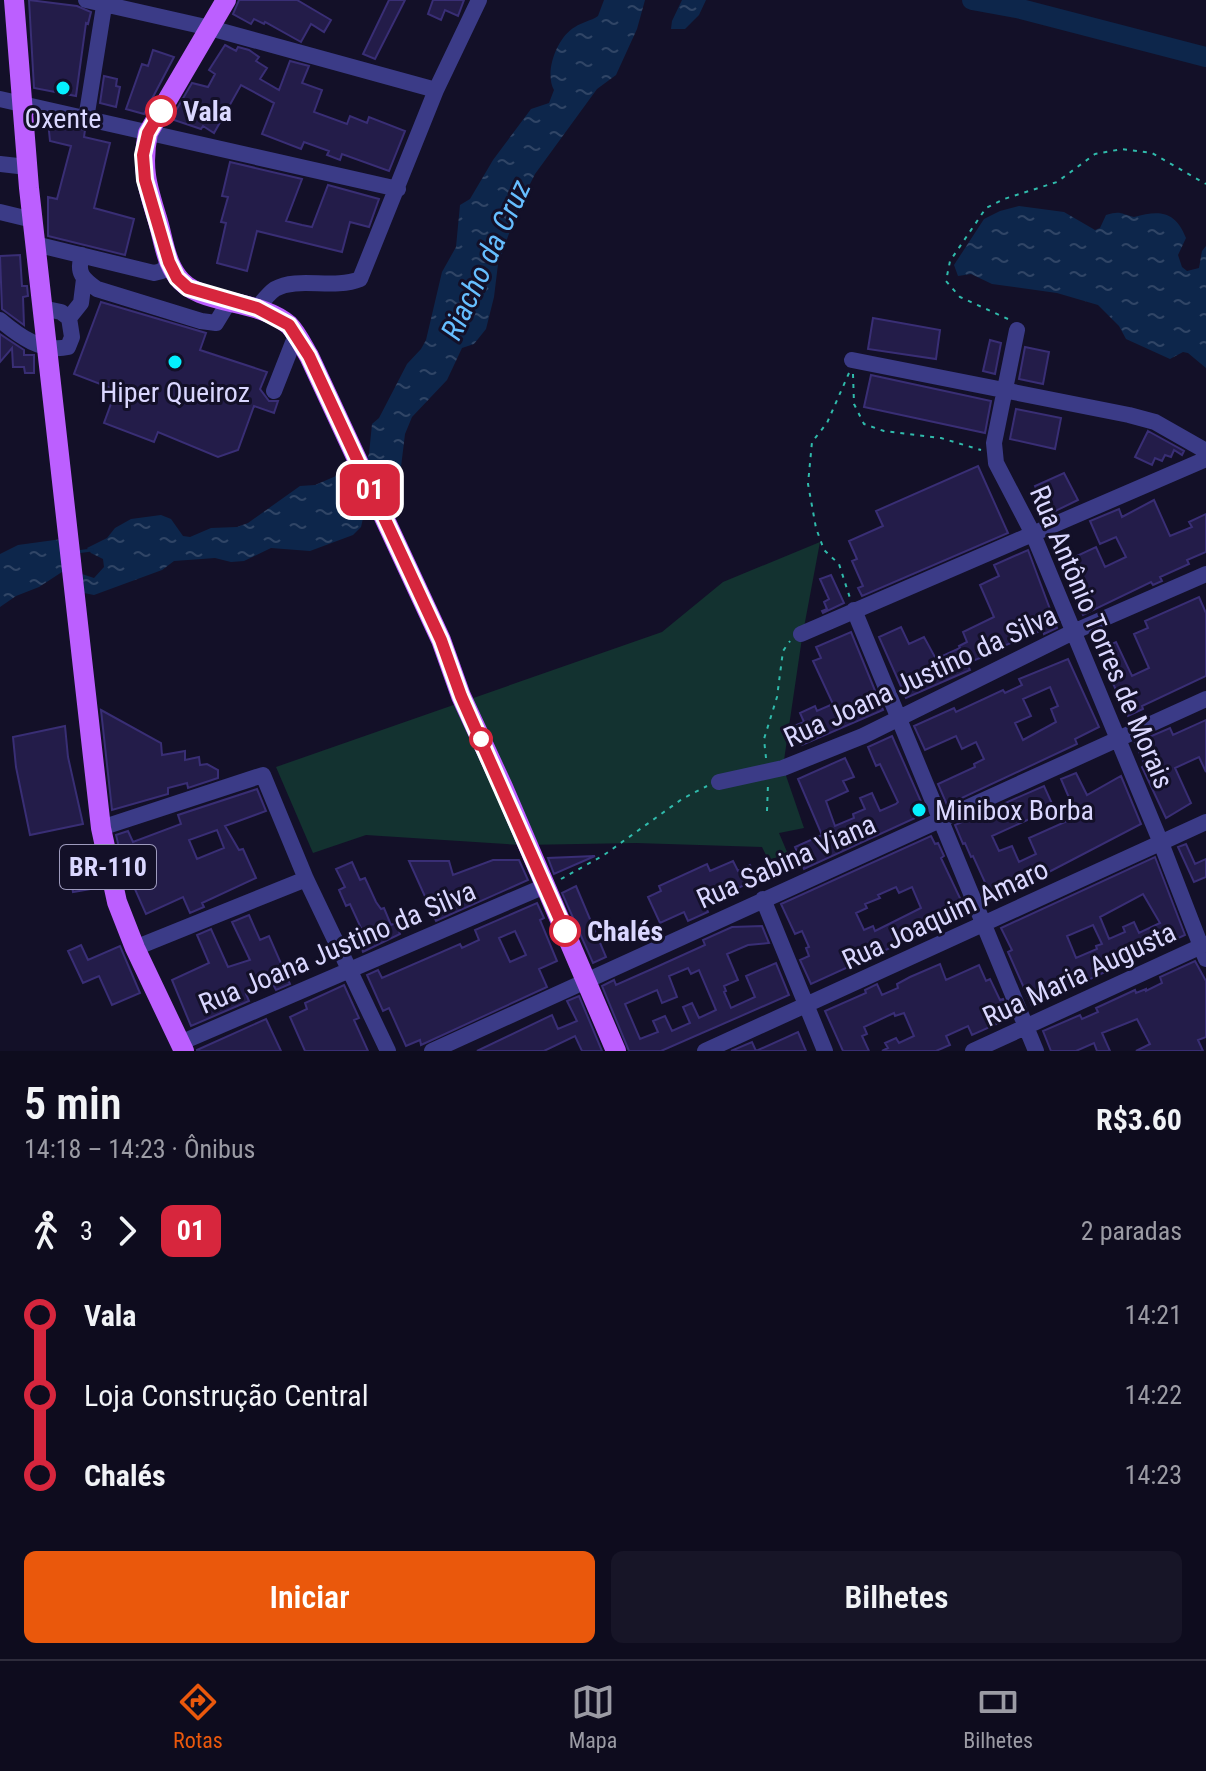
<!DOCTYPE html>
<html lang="pt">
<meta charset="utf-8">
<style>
:root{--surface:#0e0c1e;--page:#171527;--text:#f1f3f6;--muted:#9b9ba4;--line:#2e2c3c;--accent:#ea580c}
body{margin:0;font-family:"Roboto Condensed",sans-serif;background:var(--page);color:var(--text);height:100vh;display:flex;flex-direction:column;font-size:30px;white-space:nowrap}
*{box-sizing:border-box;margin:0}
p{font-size:26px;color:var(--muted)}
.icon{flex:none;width:44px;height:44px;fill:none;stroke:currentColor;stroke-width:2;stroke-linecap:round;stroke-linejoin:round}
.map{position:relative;height:1051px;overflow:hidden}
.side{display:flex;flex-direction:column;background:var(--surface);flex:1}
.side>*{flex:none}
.badge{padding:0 16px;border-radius:12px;font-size:28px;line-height:52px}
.map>.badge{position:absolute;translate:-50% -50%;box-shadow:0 0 0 4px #fff}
.legs{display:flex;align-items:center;gap:12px;height:88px;padding:0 24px;font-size:26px}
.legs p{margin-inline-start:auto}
.summary{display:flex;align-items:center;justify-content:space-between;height:136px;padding:0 24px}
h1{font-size:44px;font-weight:600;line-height:60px}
.primary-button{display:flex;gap:16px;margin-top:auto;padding:16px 24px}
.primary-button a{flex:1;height:92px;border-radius:12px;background:var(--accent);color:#fff;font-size:32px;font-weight:600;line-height:92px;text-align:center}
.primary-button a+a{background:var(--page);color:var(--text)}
ul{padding:0 24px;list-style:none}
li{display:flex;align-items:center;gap:28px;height:80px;font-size:30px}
li i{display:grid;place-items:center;width:12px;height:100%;margin:0 10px;background:currentColor}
li i::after{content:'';width:20px;height:20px;margin:-10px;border:6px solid;border-radius:50%;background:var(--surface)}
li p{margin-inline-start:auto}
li:first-child i{background:linear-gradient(#0000 50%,currentColor 0)}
li:last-child i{background:linear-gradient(currentColor 50%,#0000 0)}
.tabs{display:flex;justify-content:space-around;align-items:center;height:112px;border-top:2px solid var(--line);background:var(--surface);font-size:22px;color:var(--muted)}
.tabs a{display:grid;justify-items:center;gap:4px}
.tabs .current{color:var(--accent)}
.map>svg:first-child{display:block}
.grass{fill:#133230}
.water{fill:url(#water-ripples)}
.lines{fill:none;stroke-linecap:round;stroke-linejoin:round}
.stream{stroke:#0d264b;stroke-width:3}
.river{stroke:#0d264b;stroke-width:20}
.building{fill:#231c49;stroke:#392e75;stroke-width:2;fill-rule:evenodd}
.path{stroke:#30bbac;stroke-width:2;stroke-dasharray:4 6;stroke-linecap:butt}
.minor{stroke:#3b3b87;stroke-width:16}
.major{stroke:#bc5fff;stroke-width:20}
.line-1-casing{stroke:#fff;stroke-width:18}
.line-1{stroke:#d7263d;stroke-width:12}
.poi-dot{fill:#04f0ff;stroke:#131028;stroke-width:3}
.stop-1-dot{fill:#fff;stroke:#d7263d;stroke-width:4}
.labels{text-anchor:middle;stroke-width:6;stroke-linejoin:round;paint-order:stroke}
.shield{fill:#131028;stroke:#9e9bbe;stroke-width:2}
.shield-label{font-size:26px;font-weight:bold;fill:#dad7ff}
.stop-label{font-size:28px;font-weight:bold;fill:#dad7ff;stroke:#131028;text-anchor:start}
.poi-label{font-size:28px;fill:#dad7ff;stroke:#131028}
.street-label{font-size:28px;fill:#dad7ff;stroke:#131028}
.water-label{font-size:30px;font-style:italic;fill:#66beff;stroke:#131028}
</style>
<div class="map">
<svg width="1206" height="1051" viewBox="0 0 1206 1051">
<defs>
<pattern id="water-ripples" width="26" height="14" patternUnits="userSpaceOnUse" patternTransform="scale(2)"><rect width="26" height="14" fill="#0d264b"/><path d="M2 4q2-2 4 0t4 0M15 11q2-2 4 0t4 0" fill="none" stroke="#304566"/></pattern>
</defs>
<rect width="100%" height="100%" fill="#131028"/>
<!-- grass -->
<path class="grass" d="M820 542 802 638 783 767 804 828 779 833 787 852 769 861 762 847 636 843 521 845 366 835 313 853 276 767 662 632 723 582Z"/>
<!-- water -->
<path class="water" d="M604 0H645L637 29 616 75 597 89 535 174 519 206 498 264 494 297 486 329 474 344 462 348 447 380 412 417 405 434 401 467 396 477 360 484 358 496 364 514 361 527 353 535 310 551 271 548 244 561 231 562 215 558 174 561 162 570 94 595 79 592 76 572 94 578 104 567 103 559 91 553 87 548 107 538 115 528 131 519 161 515 171 519 183 536 190 537 211 528 237 527 248 523 300 486 315 485 343 473 355 472 365 463 369 454 372 424 379 418 407 364 421 349 426 340 442 272 456 247 460 205 470 199 493 160 531 109 549 103 554 90C544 72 557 37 575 27 582 22 591 21 598 16Z
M682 0H706L699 15 685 29H671L672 21Z
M1019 206 1064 212 1095 230 1100 228 1106 215C1121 210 1121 214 1134 217 1160 210 1175 211 1186 238L1178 255 1182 267 1187 271 1199 268 1202 251 1206 246V368L1188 353 1183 352 1170 359 1126 339 1119 326 1098 305 1057 293 992 284 971 274 958 276 954 265 984 219 1000 211Z
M62 539 65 570 39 587 16 596 0 607V554L18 545Z"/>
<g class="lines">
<!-- stream -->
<path class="stream" d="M76 552 92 550"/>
<!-- river -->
<path class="river" d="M972 0 1021 9 1206 57"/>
</g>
<!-- building -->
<path class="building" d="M29 0 77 6 91 12 88 24 86 23 76 96 34 88Z
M239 0H297L331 20 324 32 311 24 301 42 265 22 264 24 254 19 251 24 233 14Z
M389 0H405L375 59 363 54Z
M433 0H464L458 16 445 10 441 20 428 14Z
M225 45 236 51 238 47 249 50 259 57 256 61 267 68 260 79 279 90 290 61 309 66 302 83 322 90 314 112 347 124 350 116 367 123 369 117 405 131 389 171 342 154 340 160 327 155 329 151 304 142 301 149 262 134 274 103 241 85 214 133 203 126 201 129 171 119 192 83 208 87 215 74 209 70Z
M153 50 174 57 144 114 126 109 142 64 148 66Z
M104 76 117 79 116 86 120 87 116 107 100 103Z
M48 121 85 130 84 137 110 143 94 208 134 219 125 255 48 236V197L57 199 71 146 50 141Z
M230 162 302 179 286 221 302 225 312 227 328 185 379 199 369 227 350 222 342 252 257 231 247 271 217 263 226 223 221 222 228 197 222 196Z
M20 255 22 286H27L28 296 23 297 24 325 2 309 0 256Z
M101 302 206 333 200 350 267 372 260 389 269 401H278L274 413 254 406 238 450 218 457 158 432 154 442 104 423 116 390 74 374Z
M873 318 940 330 936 359 868 349Z
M0 334 24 350V355H34V373H25L24 367H13L12 348 0 362Z
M990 340 1001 343 995 374 983 371Z
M1025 347 1049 352 1043 384 1019 379Z
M871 375 991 401 985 433 864 407Z
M1016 409 1061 418 1055 449 1010 439Z
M1148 431 1184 451 1182 455 1174 450 1171 457 1165 455 1162 461 1155 458 1152 465 1135 457Z
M978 466 1008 533 862 596 858 588 863 586 852 561 857 559 849 541 883 526 876 511Z
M1064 473 1078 500 1047 515 1035 486Z
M1154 500 1170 536 1192 527 1189 522 1206 514V552L1187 560 1189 564 1160 577 1162 581 1153 585 1151 582 1083 615 1064 571 1069 569 1066 561 1096 547 1105 567 1126 557 1116 537 1100 544 1090 521 1119 509 1122 517Z
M1028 550 1057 628 1044 634 1043 630 1027 636 992 651 993 653 967 663 970 670 906 698 879 637 901 627 909 644 924 637 936 659 960 648 959 646 967 642 963 632 994 617 980 585 999 576 994 565Z
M831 575 844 603 823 613 822 611 827 609 824 602 829 599 820 579Z
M1199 597 1206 613V676L1142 706 1143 709 1128 716 1104 664 1112 661 1106 647 1116 642 1132 676 1149 668 1134 634 1148 628 1145 621Z
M851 632 883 710 802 745 794 726 804 722 800 713 815 706 817 711 833 704 813 661 821 658 816 647Z
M1068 659 1099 727 1075 739 1077 744 947 805 938 784 975 767 974 764 984 759 976 742 962 749 956 736 925 750 914 726 954 708 956 712 1003 690 1005 693 1022 685 1019 679ZM1050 687 1058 706 1051 709 1056 722 1023 740 1015 723 1031 716 1023 699Z
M101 710 161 743 162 755 185 751V760L199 757 200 765 207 764 218 770V778L188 788 187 783 168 788V794L112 810Z
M1206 720V772L1199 757 1175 768 1191 803 1166 818 1142 767 1145 765 1135 743 1170 728 1173 735Z
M65 726 68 757 83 824 30 835 16 767 13 737Z
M892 736 926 813 804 869 795 847 822 835 798 779 845 758 854 777 843 781 848 791 826 801 835 826 854 818 853 814 865 809 860 798 872 793 880 811 896 804 898 802 880 764 876 766 868 747Z
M1076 773 1087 795 1121 776 1141 824 1045 874 1026 881 1023 876 1006 883 1009 892 989 901 985 893 989 891 973 856 971 857 965 843 963 844 955 825 1044 786 1054 808 992 836 999 851 1012 846 1019 862 1036 854 1029 838 1074 818 1070 808 1073 807 1061 779Z
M257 789 266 811 225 826 239 850 243 849 256 878 202 903 204 907 190 913 183 897 146 914 122 860 116 835 128 831 133 842 181 824 178 815ZM217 830 224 848 197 859 189 840Z
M931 836 935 844 938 843 944 856 941 858 967 913 811 984 800 960 809 956 806 948 809 947 802 931 795 934 781 904ZM896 887 899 893 912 887 921 908 875 931 873 926 864 930 856 913 867 908 865 904 880 898 878 895Z
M1186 844 1195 864 1206 859V877L1194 882 1178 847Z
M82 846 91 889 73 892 65 849Z
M595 856 554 874 548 858Z
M1155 857 1185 935 1032 1006 1008 952 1012 950 1001 928ZM1143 894 1160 923 1139 933 1134 922 1123 927 1125 932 1109 939 1100 917ZM1093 925 1102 944 1096 946 1097 949 1076 958 1067 936Z
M493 860H519L528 880 436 921 409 861H449L453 875Z
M733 861 738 871 750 865 756 879 705 905 708 912 688 921 684 912 660 923 648 897 661 891 659 886 707 864 710 871Z
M352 862 360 880 365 878 376 902 381 909 384 908 391 925 396 923 400 934 363 952 358 940 363 938 358 929 361 928 350 904 346 906 339 890 345 887 336 869Z
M576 886 606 957 593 963 562 893Z
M537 903 544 918 540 920 557 961 539 969 547 987 421 1045 420 1040 406 1046 389 1008 383 1011 367 975 378 970 382 978 460 944 462 948 479 940 475 930ZM515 931 526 955 510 962 499 938Z
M249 915 260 940 269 936 290 984 276 990 272 982 246 994 249 1001 191 1026 172 980 209 963 197 935 211 929 228 967 250 960 232 922Z
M762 926 769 943 748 945 727 954 738 980 724 986 726 991 724 992 731 1008 755 997 746 976 776 963 789 995 661 1051H629L602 986 614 980 616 985 652 969 705 945 703 940 732 927ZM688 968 691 974 699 970 716 1010 699 1018 692 1003 683 1007 690 1023 672 1031 665 1016 653 1021 658 1032 640 1039 625 1004 657 990 662 1003 677 997 669 976Z
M81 945 88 960 120 946 140 993 112 1005 99 976 83 983 68 951Z
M1195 961 1206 981V1037L1198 1040 1203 1051H1136L1150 1044 1137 1019 1102 1033 1110 1051H1097L1094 1043 1076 1051H1051L1043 1031 1080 1015 1082 1019 1098 1012 1096 1008 1135 990 1136 993 1146 989V991L1162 983 1160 977Z
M940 964 946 980 979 965 986 981 990 979 1000 1000 1003 999 1010 1018 972 1035 968 1026 946 1036 950 1045 936 1051H882L888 1048 885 1043 896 1038 899 1043 914 1036 904 1013 895 1016 894 1013 864 1027 867 1034 862 1036 869 1051H843L825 1011 866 993 865 990 877 984 882 995 898 988 897 984 910 977Z
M344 985 359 1018 354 1020 368 1051H305L290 1017 307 1009 305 1003Z
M579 996 602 1051H582L575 1036 544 1051H477L552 1015 558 1029 577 1021 567 1001Z
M266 1019 281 1051H197V1050Z
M798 1032 806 1051H731L752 1042 756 1051Z"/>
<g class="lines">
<!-- path -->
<path class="path" d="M1008 319 960 297 946 281 950 261 986 208 1004 199 1057 182 1095 154 1122 149 1152 153 1206 184
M849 373 827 423 812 442 808 484 816 528 824 550 839 564 850 598
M853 374 854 404 864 424 884 431 941 438 981 450
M766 758 764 739 777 697 783 651 790 641
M767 811 768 784
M561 879 604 855 682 799 707 786"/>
<!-- minor -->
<path class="minor" d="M86 0 210 28 436 90
M0 99 398 189
M86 119 105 0
M0 164 27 167
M0 212 33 220
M35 244 154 273 162 271 169 262
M82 255C76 273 83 279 97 289L201 321 216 323 230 300
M257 308C262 302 269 293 275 289 298 276 333 290 360 279L436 90 479 0
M69 318 81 303 84 279
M0 320C19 336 42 353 68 347L72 337 69 318 61 312 42 308
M1017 330 994 443 996 463 1033 534 1161 843 1206 959
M852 360 1129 415 1155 422 1206 451
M274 391 296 335
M854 610 1036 1051
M801 634 1206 459
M719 782 783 768 863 736 1073 632 1206 574
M101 828 263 775 306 879 388 1051
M763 899 825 1051
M135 948 306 879
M180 1043 545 886
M432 1051 1206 699
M705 1051 1206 822
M973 1051 1206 944"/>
<!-- major -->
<path class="major" d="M14 0 29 188 101 828 117 902 135 948 184 1051
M226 0 148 133C141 167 147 186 157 218 163 237 165 260 177 276 197 306 259 298 289 325 297 333 303 346 309 356L441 640 461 696 503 787 616 1051"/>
</g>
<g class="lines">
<!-- line-1 casing -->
<g class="line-1-casing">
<path id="line-1" d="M161 111 148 133 143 155 145 180 169 262 177 278 188 288 257 308 289 325 309 356 441 640 461 696 565 931"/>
</g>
<!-- line-1 -->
<use href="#line-1" class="line-1"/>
</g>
<!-- markers -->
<g class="poi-dot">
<circle cx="63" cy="88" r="8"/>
<circle cx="175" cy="362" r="8"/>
<circle cx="919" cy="810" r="8"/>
</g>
<g class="stop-1-dot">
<circle cx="161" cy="111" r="14"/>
<circle cx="481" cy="739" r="10"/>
<circle cx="565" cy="931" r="14"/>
</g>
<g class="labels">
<!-- shield labels -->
<rect class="shield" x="60" y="845" width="96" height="44" rx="6"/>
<g class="shield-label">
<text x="108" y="876">BR-110</text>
</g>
<!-- stop labels -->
<g class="stop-label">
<text x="183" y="121">Vala</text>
<text x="587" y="941">Chalés</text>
</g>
<!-- poi labels -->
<g class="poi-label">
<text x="63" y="128">Oxente</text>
<text x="175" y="402">Hiper Queiroz</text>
<text x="935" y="820" text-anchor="start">Minibox Borba</text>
</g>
<!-- street labels -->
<g class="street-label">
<text transform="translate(1102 637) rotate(67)" y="10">Rua Antônio Torres de Morais</text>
<text transform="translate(920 676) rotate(-25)" y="10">Rua Joana Justino da Silva</text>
<text transform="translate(786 861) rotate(-24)" y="10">Rua Sabina Viana</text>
<text transform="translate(945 914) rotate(-25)" y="10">Rua Joaquim Amaro</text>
<text transform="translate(337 947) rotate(-23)" y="10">Rua Joana Justino da Silva</text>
<text transform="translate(1079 974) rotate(-25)" y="10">Rua Maria Augusta</text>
</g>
<!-- water labels -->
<g class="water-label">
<text transform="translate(486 260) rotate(-65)" y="10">Riacho da Cruz</text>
</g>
</g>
</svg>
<b class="badge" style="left:370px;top:490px;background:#d7263d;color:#fff">01</b>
</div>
<section class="side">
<div class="summary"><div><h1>5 min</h1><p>14:18 – 14:23 · Ônibus</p></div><b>R$3.60</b></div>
<div class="legs"><svg class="icon" aria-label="walk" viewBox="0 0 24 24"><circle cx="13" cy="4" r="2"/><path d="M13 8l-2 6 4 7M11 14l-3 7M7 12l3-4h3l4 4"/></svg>3<svg class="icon" aria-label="forward" viewBox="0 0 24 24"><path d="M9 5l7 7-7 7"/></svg><b class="badge" style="background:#d7263d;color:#fff">01</b><p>2 paradas</p></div>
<ul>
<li><i style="color:#d7263d"></i><b>Vala</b><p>14:21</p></li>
<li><i style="color:#d7263d"></i><span>Loja Construção Central</span><p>14:22</p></li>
<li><i style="color:#d7263d"></i><b>Chalés</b><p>14:23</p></li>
</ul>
<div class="primary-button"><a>Iniciar</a><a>Bilhetes</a></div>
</section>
<nav class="tabs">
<a class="current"><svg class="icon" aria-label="directions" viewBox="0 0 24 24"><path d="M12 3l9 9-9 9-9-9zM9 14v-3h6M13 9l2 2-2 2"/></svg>Rotas</a>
<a><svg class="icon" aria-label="map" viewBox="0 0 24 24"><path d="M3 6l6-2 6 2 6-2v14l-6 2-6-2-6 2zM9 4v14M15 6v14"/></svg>Mapa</a>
<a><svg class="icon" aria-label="tickets" viewBox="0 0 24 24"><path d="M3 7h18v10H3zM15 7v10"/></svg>Bilhetes</a>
</nav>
